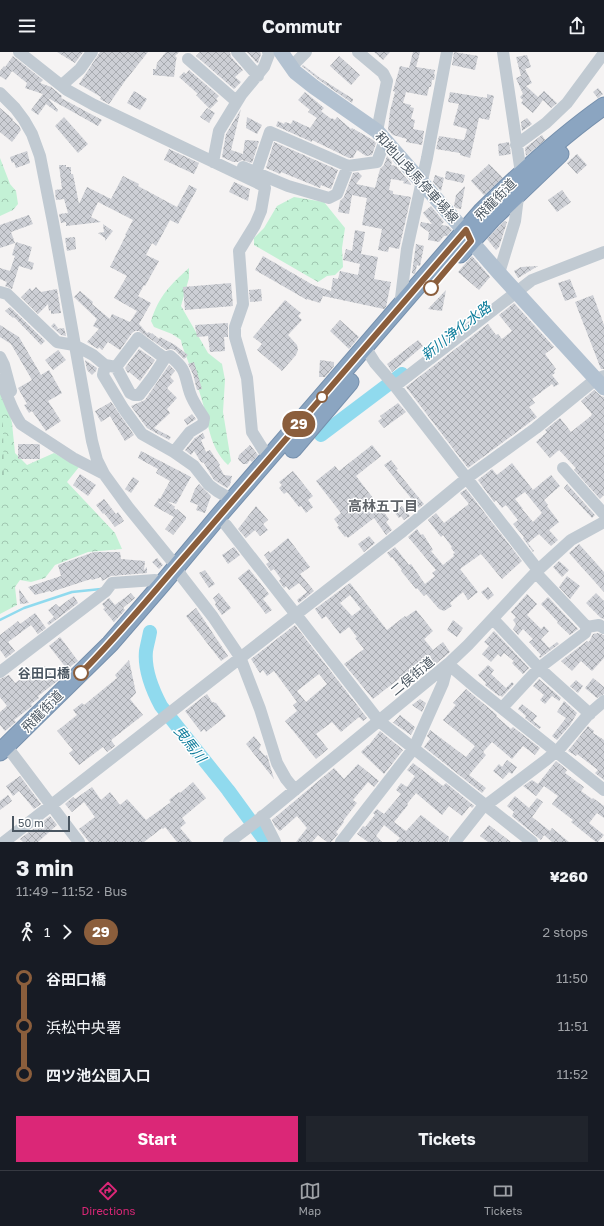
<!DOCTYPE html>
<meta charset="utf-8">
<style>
:root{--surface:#171b24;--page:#20242c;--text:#f1f3f6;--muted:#9ea1a6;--line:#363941;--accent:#db2777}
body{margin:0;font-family:"Golos Text","Noto Sans JP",sans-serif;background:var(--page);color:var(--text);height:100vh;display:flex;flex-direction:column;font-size:15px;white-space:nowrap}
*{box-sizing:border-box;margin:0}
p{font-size:13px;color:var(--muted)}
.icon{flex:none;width:22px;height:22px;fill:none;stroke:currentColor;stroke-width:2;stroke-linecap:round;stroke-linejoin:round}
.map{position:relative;height:790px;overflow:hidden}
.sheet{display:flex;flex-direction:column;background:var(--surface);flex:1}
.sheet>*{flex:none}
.badge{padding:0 8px;border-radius:13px;font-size:14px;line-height:26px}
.scale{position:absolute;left:12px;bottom:10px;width:58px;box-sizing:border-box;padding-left:4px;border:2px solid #4a5661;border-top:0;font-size:11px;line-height:14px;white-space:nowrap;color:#4a5661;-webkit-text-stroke:3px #fff;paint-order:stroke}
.map>.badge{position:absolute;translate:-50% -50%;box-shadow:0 0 0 2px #fff}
.legs{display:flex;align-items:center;gap:6px;height:44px;padding:0 16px;font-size:13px}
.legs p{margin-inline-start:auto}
.headline{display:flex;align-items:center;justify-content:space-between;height:68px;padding:0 16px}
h1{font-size:22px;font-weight:700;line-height:30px}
.action{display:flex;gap:8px;margin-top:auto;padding:8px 16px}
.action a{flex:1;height:46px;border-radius:0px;background:var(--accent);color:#fff;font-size:16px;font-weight:700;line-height:46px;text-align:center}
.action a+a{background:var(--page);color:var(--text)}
ul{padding:0 16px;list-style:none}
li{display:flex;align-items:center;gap:14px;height:48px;font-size:15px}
li i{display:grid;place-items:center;width:6px;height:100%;margin:0 5px;background:currentColor}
li i::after{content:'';width:10px;height:10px;margin:-5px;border:3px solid;border-radius:50%;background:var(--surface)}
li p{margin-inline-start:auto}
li:first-child i{background:linear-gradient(#0000 50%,currentColor 0)}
li:last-child i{background:linear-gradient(currentColor 50%,#0000 0)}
header{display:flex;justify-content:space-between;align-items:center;height:52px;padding:0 16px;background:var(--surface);font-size:18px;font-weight:700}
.tab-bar{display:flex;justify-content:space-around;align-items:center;height:56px;border-top:1px solid var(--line);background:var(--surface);font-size:11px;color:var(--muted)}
.tab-bar a{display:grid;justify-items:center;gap:2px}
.tab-bar .on{color:var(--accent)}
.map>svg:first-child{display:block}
.forest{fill:url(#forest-crowns)}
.cemetery{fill:url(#cemetery-stones)}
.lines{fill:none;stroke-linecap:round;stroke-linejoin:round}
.stream{stroke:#90daee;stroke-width:2.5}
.river{stroke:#90daee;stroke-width:14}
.building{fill:url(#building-cross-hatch);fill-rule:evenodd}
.highway-casing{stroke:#7690ad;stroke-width:19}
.minor{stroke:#c1cad2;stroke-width:12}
.major{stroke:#b3c2d1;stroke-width:15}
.highway{stroke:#8ba5c1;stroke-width:17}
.line-1-casing{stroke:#fff;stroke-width:9}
.line-1{stroke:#8b5e3c;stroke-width:6}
.stop-1-dot{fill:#fff;stroke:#8b5e3c;stroke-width:2}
.labels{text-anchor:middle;stroke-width:3;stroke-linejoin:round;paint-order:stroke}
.street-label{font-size:13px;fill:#4a5661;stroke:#fff}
.stop-label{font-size:13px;font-weight:bold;fill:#4a5661;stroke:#fff;text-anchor:end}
.water-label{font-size:14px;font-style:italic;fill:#0c7c9b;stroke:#fff}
.neighbourhood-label{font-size:14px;font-weight:bold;fill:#5f6368;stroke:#fff}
</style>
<header><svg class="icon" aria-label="menu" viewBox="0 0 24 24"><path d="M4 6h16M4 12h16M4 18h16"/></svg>Commutr<svg class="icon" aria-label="share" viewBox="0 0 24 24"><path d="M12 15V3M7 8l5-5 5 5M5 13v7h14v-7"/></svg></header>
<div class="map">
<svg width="604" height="790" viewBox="0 0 604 790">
<defs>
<pattern id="forest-crowns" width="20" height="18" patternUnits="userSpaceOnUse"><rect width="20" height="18" fill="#c3f1d5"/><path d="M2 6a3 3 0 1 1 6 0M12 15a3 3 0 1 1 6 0" fill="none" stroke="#a0c6b0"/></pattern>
<pattern id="cemetery-stones" width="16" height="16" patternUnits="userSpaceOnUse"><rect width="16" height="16" fill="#c3f1d5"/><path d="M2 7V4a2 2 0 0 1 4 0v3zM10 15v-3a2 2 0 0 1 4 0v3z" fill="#a0c6b0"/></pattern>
<pattern id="building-cross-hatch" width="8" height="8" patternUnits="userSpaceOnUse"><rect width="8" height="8" fill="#cdcfd5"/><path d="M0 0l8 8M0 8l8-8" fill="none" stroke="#a8abb0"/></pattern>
</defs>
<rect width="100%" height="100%" fill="#f5f3f3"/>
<!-- forest -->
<path class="forest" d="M0 106 10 132 16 139 18 152 13 158 0 164Z
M294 145 324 150 345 176 342 196 343 215 335 223 327 224 318 230 254 193V186L264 176 277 154Z
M189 216V226L181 254 208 301 222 312 225 328 223 360 231 409 228 413C208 394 209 370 201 345 196 328 188 310 182 293L181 288 172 282 154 275 151 269C159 244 170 233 189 216Z
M0 323 12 371 15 401 27 413 54 401 79 415 67 430 115 481 122 497 88 500 55 513 45 526 31 530 20 528 15 535 17 553 0 562Z"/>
<!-- cemetery -->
<path class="cemetery" d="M0 353 3 374 4 432H0Z"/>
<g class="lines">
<!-- stream -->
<path class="stream" d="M0 568 24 556 72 540 101 537"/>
<!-- river -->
<path class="river" d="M321 383 402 322
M150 580C149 586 147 593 146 599 144 618 152 637 161 654L228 738 266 790"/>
</g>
<!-- building -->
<path class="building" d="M57 0H83L75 11Z
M100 0H148L125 29 109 52 100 47 101 45 79 32Z
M166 0H179L175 4 177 6 176 8 174 25 153 23V17H156L157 11Z
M200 0H230L231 5 243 18 235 25 241 30 234 37 196 4Z
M247 0H260L261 2 258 11H257Z
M374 0H390L383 8Z
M413 0H420L416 15 435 18 434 22 435 23 434 28H432L431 35H429L427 44 406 40 403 51 411 53 410 55 414 56 411 67 415 68 413 77 424 79 422 93 406 90 407 87 393 83 388 78 390 59 395 40 393 39 400 14 409 16Z
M454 0 478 4 475 18 452 13Z
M527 3 531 15 525 17 532 31 526 34 538 45 544 39 557 51 551 56 543 48 533 61 521 51 523 48 520 45 523 42 516 26 521 24 516 5Z
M13 4 43 28 40 31 51 35 62 44 61 46 102 68 98 74 48 46 58 58 57 60 46 52 38 63 31 58 43 42 25 36 27 31 12 19 6 28 0 24V19L4 14 5 15Z
M339 4 360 23 351 33 330 14Z
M303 13 320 26 353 47 352 51 319 28 302 14Z
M189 18 219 44 216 47 218 49 210 57 196 43 198 42 179 25 184 20 186 22Z
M598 36 603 42 598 46 593 40Z
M134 39 147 47 140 58 127 51Z
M305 40 324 56 321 59 331 67 332 66 335 68 337 65 351 77 352 76 373 88 376 91 372 103 366 104 357 98 353 106H349L312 88V90L276 74 278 69 284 72 285 70 291 72 293 68 310 76 317 66 308 60 310 58 298 48Z
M450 40 487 46V42L494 44 489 68 479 66 470 106 460 103V101L436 97 439 84 464 88 467 77 453 73 459 52 448 50Z
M0 56 13 67 12 68 19 74 21 78 12 90 0 80Z
M207 56 215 61 209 71 200 65Z
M241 57 231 98 243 102 245 88 259 89 252 111 242 108 238 110H233L222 105 226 82Z
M64 65 88 92 78 101 55 74Z
M247 65 262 73 257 82 246 76Z
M527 66 532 72 522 79 521 70Z
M542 83 545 88 526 104 525 96Z
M274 90 338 118 331 137 321 133 320 136 313 133 281 120 280 122 266 116Z
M509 90 511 102 499 104 498 92Z
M169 97 199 111 194 122 164 108Z
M27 99 30 111 16 116 14 110 12 111 10 105Z
M577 102 587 113 577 122 567 111Z
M387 104 392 110 391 113 396 114 411 132V133L403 131 404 129 391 127 389 138 393 139V142L411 145 399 197 389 195 388 200 378 198 382 177 362 173 367 146 352 143 349 162 338 160 340 149 344 145 353 121 358 120 362 124 356 132 375 136 380 117 384 113Z
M489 112 503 126 484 143 471 129Z
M59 113H66V115H71V122H73L79 152 87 135 111 147 123 124 139 132 138 134 177 155 189 133 197 137 178 172 170 168 156 194 152 191 146 203 159 209 145 234 144 233 138 244 151 251 139 272 147 281 149 280 151 282 152 281 159 287 160 285 175 293 188 303 184 307 175 298 171 297 166 298 139 279H135L132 281 120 298 108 290 102 298 99 295 98 297 87 290 99 277 93 274 97 267 74 245 80 239 93 250 92 252 110 267 112 262 130 270 137 259 114 246 127 224 110 215 126 183H125L133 168 98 150 91 165 101 170 66 174V170L61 171 59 162 68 161 64 147 56 148 55 138 62 137Z
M446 119 465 123 463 131 445 127Z
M435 123 444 126 441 139 433 130Z
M234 130 250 137 248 149 229 140Z
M465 134 461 157 456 156 454 154 456 143Z
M562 138 571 150 557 160 548 148Z
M431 154 444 170 441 173 448 174 452 178 447 184H444L439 190 428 188 429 180 420 174 421 170 432 172 423 161Z
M29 163 33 172 11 180 15 191 0 196V173Z
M504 169 507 170 499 195 496 198 487 187Z
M103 172 113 179 105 189V186L98 181 104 180Z
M355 178 365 180 361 202 378 205 374 227 391 230 386 255 384 257 323 244 320 251 307 247V248L255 218 263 204 313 233 331 239 333 226 338 227 340 219 358 223 360 212 343 208 346 197 352 199Z
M75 185 76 197 67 199 65 186Z
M16 190 32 195 28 209 34 211 32 218 19 214 12 237 5 234 7 230 0 227V216L10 219 15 204 12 203Z
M416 192 424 194 420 214 417 213 415 222 412 221Z
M472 204 490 225 479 238 458 220Z
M538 214 518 226 514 219 521 215Z
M570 227 577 245 565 249 558 231Z
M231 231 233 254 185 258 183 235Z
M36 235 41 240 57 237 61 261 51 262V258L49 259 48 252 38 262 21 245 30 236 32 239Z
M261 237 262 249 250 250 249 238Z
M446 238 442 259 428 257Z
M593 243 604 273V317H601L575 250Z
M285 248 301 261 298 264 302 268 288 283 297 293 298 298 296 303 282 319 257 298 262 292 253 285Z
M514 251 554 295 545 302 556 317 554 319 555 321 552 323 559 332 554 335 552 332 532 347 535 351 529 355 537 365 468 416 406 335 488 272 496 283 498 282 502 287 512 279 499 263Z
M10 255 45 289 41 293 14 265 13 266 5 259Z
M340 268 359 285 349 297 330 279Z
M54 271 58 276 57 277 64 276 66 284 61 283 51 274Z
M228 271V285H224L225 299 210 300 208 284 197 285 195 273Z
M0 273 19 285 41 323 49 318 62 341 48 349 61 369 46 379 32 359 29 361 24 353 27 352 18 336 32 328 11 292 0 285Z
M418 288 423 294 392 320 387 312Z
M139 297 155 308 140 329 129 320 128 321 125 316Z
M58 298 66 308 53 318 45 308Z
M85 308 97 316 96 319 92 323 87 318Z
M320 308 334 310V314L325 325H319Z
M194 310 202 337 197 338 193 322 188 312Z
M169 313 175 319 170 325 174 329 167 336 177 346 167 357 170 361 154 376 171 385 169 388 147 376 131 354 145 348Z
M594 338 601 344 604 345V443L600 447 574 418 576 416 559 398 550 406 536 390 547 380 545 378 560 366 571 380 591 364 592 362 581 349Z
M111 350 134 383 125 389 110 364 101 370 95 359Z
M398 351 406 360 384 376 378 369 382 366 380 364Z
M192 362 196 367 187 373 184 368Z
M203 381 205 386 201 388 206 400 210 398 220 413 219 414 224 423 232 424 230 433 227 436 214 428 204 411 201 410 194 399 191 403 185 398 195 386Z
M18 392H38L40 393V407H18Z
M250 393 258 403 252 410 250 408 247 412H243L238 407 239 403Z
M372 393 381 404 356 424 389 467 386 470 392 478 386 483 374 466 348 486 346 484 345 485 337 475 339 474 334 467 341 461 316 429 335 414 339 419Z
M141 399 191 425 176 452 167 449 175 455 174 456 176 458 177 457 186 465V467L173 483 165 477 174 465 154 454 159 446 160 447 170 429 156 421 158 417 138 406Z
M391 408 398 417 396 418 424 452 419 456 384 413Z
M512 411 533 438 551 423 560 434 544 448 548 453 547 454 559 470 549 478 558 488 551 494 539 482 528 491 534 499 533 500 523 486 524 485 513 472 518 468 506 453 502 456 496 448 494 450 478 428 492 417 497 423ZM525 440 542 461 533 470 522 457H523L515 447Z
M293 419 313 444 308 448 313 455 306 461 301 454 299 455 287 440 284 442 279 436 282 433 279 430Z
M80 422 96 433 88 444 73 433Z
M133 425 139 429 131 441 125 437Z
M199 432 211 444 205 461 196 458 198 453 190 450 195 437Z
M567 432 595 463 592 466 564 436Z
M466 437 522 509 502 527 481 502 460 517 478 540 468 548 463 540 450 551 452 554 444 559 439 557 426 542 424 544 417 536 416 537 401 519 402 518 392 505 391 506 387 501 395 495 409 513 411 512 425 532 435 524 432 521 436 518 408 485 417 477 421 483 423 482 433 498 431 499 443 513 454 504 453 502 455 501 451 496 452 495 443 483 441 485 428 468 436 461 444 471 469 452 460 441Z
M104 447 116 462 118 460 124 469 115 475 104 461 103 462 96 453Z
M256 454 268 468 263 472 268 478 260 484 255 478 246 486 238 477Z
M402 454 410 464 404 468 401 464 399 466 394 460Z
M369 484 375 491 364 500 358 492Z
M288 486 310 515 300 522 314 539 299 551 297 548 307 540 299 531 289 538 286 534 284 536 279 529 281 527 274 517 271 519 266 512 269 510 264 503 269 499 270 501Z
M579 492 604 520V540L569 501Z
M234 495 240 503 228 512 222 503Z
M94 500H120L121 507 145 509 144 518 147 515V521L111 524 102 529 101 525 92 528 91 527 51 540 50 539 35 543 28 535 61 524 58 513Z
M157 506 163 513 159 517 152 510Z
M559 509 569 518 562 525 553 515Z
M249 517 269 542 263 547 272 558 266 562 238 526Z
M205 518 215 532 209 536 199 521Z
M567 524 580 534 570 547 559 535Z
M350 531 387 578 405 564 406 565 416 558 433 579 424 587 433 598 443 590 450 600 432 615 429 611 409 626 405 622 373 647 344 612 364 597 355 586 357 585 349 575 340 582 326 564 322 567 315 557ZM350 543 361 557 352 564 340 551Z
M488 535 494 543 488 548 481 540Z
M19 537 29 551 20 552Z
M131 541 135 546 123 556 125 558 114 570 103 557 105 556 102 552 109 546 115 553Z
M219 541 231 556 222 563 215 553 216 551 213 546Z
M596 541 604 549V567L601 566 586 551Z
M527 542 537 552 527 563 541 577 544 574 549 579 541 587 549 596 557 590 559 592 540 606 539 605 541 603 529 590 533 587 523 577 518 583 513 577 516 572 513 568 516 565 511 560Z
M74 544 78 551 49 573 47 571 54 565 48 558 56 552 59 555Z
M548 545 578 577 570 583 557 571 558 570 541 552Z
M196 556 228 604 221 609 186 564Z
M35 561 46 576 38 582 31 573 8 590 15 599 6 606 0 598V583L18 569 20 572Z
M453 568 463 576 457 585 447 578Z
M295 573 367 666 363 669 359 665 341 680 332 670 316 682 328 697 316 707 285 669 297 659 293 653 297 650 274 619 267 624 263 618 260 621 251 607ZM319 622 327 632 306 650 297 639Z
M494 579 529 616 523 622 512 611 514 609 504 601 501 605 498 602 491 610 482 602 489 594 484 590Z
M598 581 604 583V606L592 619 581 609 572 619 561 609 587 589 589 590 593 582Z
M60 585 78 609 67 617 49 594Z
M129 608 136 641 130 647 143 663 111 688 115 694 107 700 103 695 79 713 69 701 73 698 57 679 77 663 73 658 82 651 84 653 117 626 115 623Z
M488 613 494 618 491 622 506 636 512 630 514 632 502 645 500 643 499 644 485 633 486 631 478 623Z
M45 614 53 624 56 622 60 627 38 644 39 646 31 652 32 654 14 668 16 670 5 679 0 673V660L7 654 0 645V627L9 623 15 631 26 623 23 620 29 615 34 622Z
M593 626 604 635V642L597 646 585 636Z
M539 627 561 646 559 649 552 644 545 652 540 648 544 643 533 634Z
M576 628 583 634 578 641 570 634Z
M466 637 497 663 496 664 511 677 513 675 540 696 535 703 523 694 512 707 492 690 483 700 486 703 469 723 486 736 482 741 424 695 430 687 427 684 430 678 466 705 475 694 443 668 456 653 453 651Z
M207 642 212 650 216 651 226 664 206 680 204 677 201 680 185 659Z
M420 647 426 651 422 660 412 653Z
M564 649 577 661 570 673 557 688 552 684 566 666 557 660Z
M522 652 537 664 533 669 541 675 539 677 525 666 526 664 518 657Z
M400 663 415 675 411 683 392 670 393 671Z
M588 674 594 679 593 681 604 688V728L595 721 598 718 577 702 576 704 568 699Z
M380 679 403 698 384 722 361 700 368 693H369Z
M254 684 261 693 259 697 265 704 267 703 274 727 246 692Z
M507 708 517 715 512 722 509 720 503 727 493 719 499 712 502 715Z
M556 709 567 718 565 721 584 735 581 739 592 747 593 746 604 754V766L597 761 589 771 604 783 598 790H596L571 770 573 768 552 752 558 744 544 734 536 744 523 734 532 728 538 732Z
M413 711 443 734 446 731 474 754 472 756 470 754 462 764 449 754 442 763 416 741 407 752 408 753 394 770 406 779 421 763 449 785 448 790H396L400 786 384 773 376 784 382 790H368L357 782 363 774 365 775 375 763 373 761 377 757 384 762 401 742 396 738 401 731 407 735 415 724 407 718Z
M358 712 379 729 374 735 368 730 353 748 357 751 343 769 344 770 336 780 338 782 331 790H327L318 783 312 790H296L307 776 297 764 280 779 275 774 272 768 334 716 344 727Z
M20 724 41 752 34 757 19 739 13 744 6 734Z
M193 730 206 746 182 766 186 771 180 776 192 790H177L165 775 163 777 162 776 144 790H89L79 777 95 765 84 750 72 760 65 752 73 745 75 747 92 735 101 748 110 740 120 753 127 747 146 768 171 750 169 748 179 740 180 741Z
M8 743 12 749 0 758V749Z
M515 744 529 756 537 746 543 750 532 765 550 779 552 776 569 790H552L544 783 541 788 512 764 514 760 507 754Z
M50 764 57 773 38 790H23L20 787Z
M489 773 511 790H488L480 784Z"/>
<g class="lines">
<!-- highway casing -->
<g class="highway-casing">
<path id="highway" d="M460 202 492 167 560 102
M293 397 350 330
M0 700 110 592 162 532 222 460 482 159C520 122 560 85 604 54"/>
</g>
<!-- minor -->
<path class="minor" d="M19 0 67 38 94 53 264 134 265 136 261 159 255 173 239 199 243 252 235 275V285L247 326 252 380 264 399 271 404
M237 0 258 24
M358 0 383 21 387 29 377 79
M188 7 236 49
M291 15 306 0
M62 33 80 17 92 0
M0 41 15 56 24 68 32 82 40 104 53 170 92 389 97 408 104 422 128 455 176 514 182 525 213 565 240 605 260 657 277 711 286 727 295 738
M516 93 546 71 567 51 604 1
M213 110 219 79 241 43 264 15 269 2 268 0
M243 115 288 134 329 146 337 142 348 114
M256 121 270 80 348 114 377 110 385 88
M499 221 515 169 521 121 503 0
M0 240 7 242 57 290 74 293 80 296 93 303 105 313 103 323 123 356 142 382 174 400 194 414 209 433 217 439 229 446 234 447
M400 254 407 197 427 106 447 0
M365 295 375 311 395 334
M0 305 4 313 11 339
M105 313 116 315 138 286 159 302 165 306 170 304C187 318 184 322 190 341 193 350 199 358 204 366L203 372 190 380 174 400
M116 315 130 341 134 343H139L152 326 165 306
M0 328C8 343 11 358 21 372L73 406 104 422
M563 416 604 462
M226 473 379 669 532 790
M538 518 395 334 532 228 604 200
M536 521 587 575 599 573 604 576
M493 567 539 616 590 662
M0 620 106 539 112 531 155 528 162 532
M502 656 539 616 585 581 587 575
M11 700 79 790
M262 764 275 790
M4 790 403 479 467 426 536 376 596 327 604 324
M229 790 257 769 448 612 468 593 538 518 571 488 604 470
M341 790 414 696 443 631 448 612 475 635 604 738
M455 790 481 757 546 708 560 696 588 663 604 649"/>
<!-- major -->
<path class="major" d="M281 0 295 20 314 35 377 79 460 174 466 178 471 189 499 221 604 336"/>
<!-- highway -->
<use href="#highway" class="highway"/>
</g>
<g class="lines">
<!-- line-1 casing -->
<g class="line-1-casing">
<path id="line-1" d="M81 621C118 584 151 543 186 503L466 178 471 189 431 236"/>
</g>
<!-- line-1 -->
<use href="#line-1" class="line-1"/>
</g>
<!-- markers -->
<g class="stop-1-dot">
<circle cx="431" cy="236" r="7"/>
<circle cx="322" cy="345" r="5"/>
<circle cx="81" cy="621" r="7"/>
</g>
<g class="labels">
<!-- street labels -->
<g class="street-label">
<text transform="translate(417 125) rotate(48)" y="5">和地山曳馬停車場線</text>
<text transform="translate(495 147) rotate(-45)" y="5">飛龍街道</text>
<text transform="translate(412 624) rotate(-40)" y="5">二俣街道</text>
<text transform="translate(42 659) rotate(-45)" y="5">飛龍街道</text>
</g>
<!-- stop labels -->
<g class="stop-label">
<text x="70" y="626">谷田口橋</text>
</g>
<!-- water labels -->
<g class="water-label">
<text transform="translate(456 279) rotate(-38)" y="5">新川浄化水路</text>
<text transform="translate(190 692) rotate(52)" y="5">曳馬川</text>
</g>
<!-- neighbourhood labels -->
<g class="neighbourhood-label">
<text x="383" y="459">高林五丁目</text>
</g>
</g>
</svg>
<div class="scale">50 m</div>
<b class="badge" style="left:299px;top:372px;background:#8b5e3c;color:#fff">29</b>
</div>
<section class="sheet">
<div class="headline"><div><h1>3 min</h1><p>11:49 – 11:52 · Bus</p></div><b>¥260</b></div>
<div class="legs"><svg class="icon" aria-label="walk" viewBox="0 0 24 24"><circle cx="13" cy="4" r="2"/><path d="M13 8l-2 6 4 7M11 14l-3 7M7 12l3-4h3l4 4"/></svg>1<svg class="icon" aria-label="forward" viewBox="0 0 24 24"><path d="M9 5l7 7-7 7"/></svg><b class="badge" style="background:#8b5e3c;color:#fff">29</b><p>2 stops</p></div>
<ul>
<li><i style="color:#8b5e3c"></i><b>谷田口橋</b><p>11:50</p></li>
<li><i style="color:#8b5e3c"></i><span>浜松中央署</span><p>11:51</p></li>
<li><i style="color:#8b5e3c"></i><b>四ツ池公園入口</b><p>11:52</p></li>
</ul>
<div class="action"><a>Start</a><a>Tickets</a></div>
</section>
<nav class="tab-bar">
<a class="on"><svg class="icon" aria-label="directions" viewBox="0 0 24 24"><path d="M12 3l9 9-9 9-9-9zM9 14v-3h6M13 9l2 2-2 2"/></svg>Directions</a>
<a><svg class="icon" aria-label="map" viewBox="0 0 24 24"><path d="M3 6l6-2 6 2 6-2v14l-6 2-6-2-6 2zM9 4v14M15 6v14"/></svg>Map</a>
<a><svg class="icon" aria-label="tickets" viewBox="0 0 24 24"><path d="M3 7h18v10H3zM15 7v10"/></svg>Tickets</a>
</nav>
